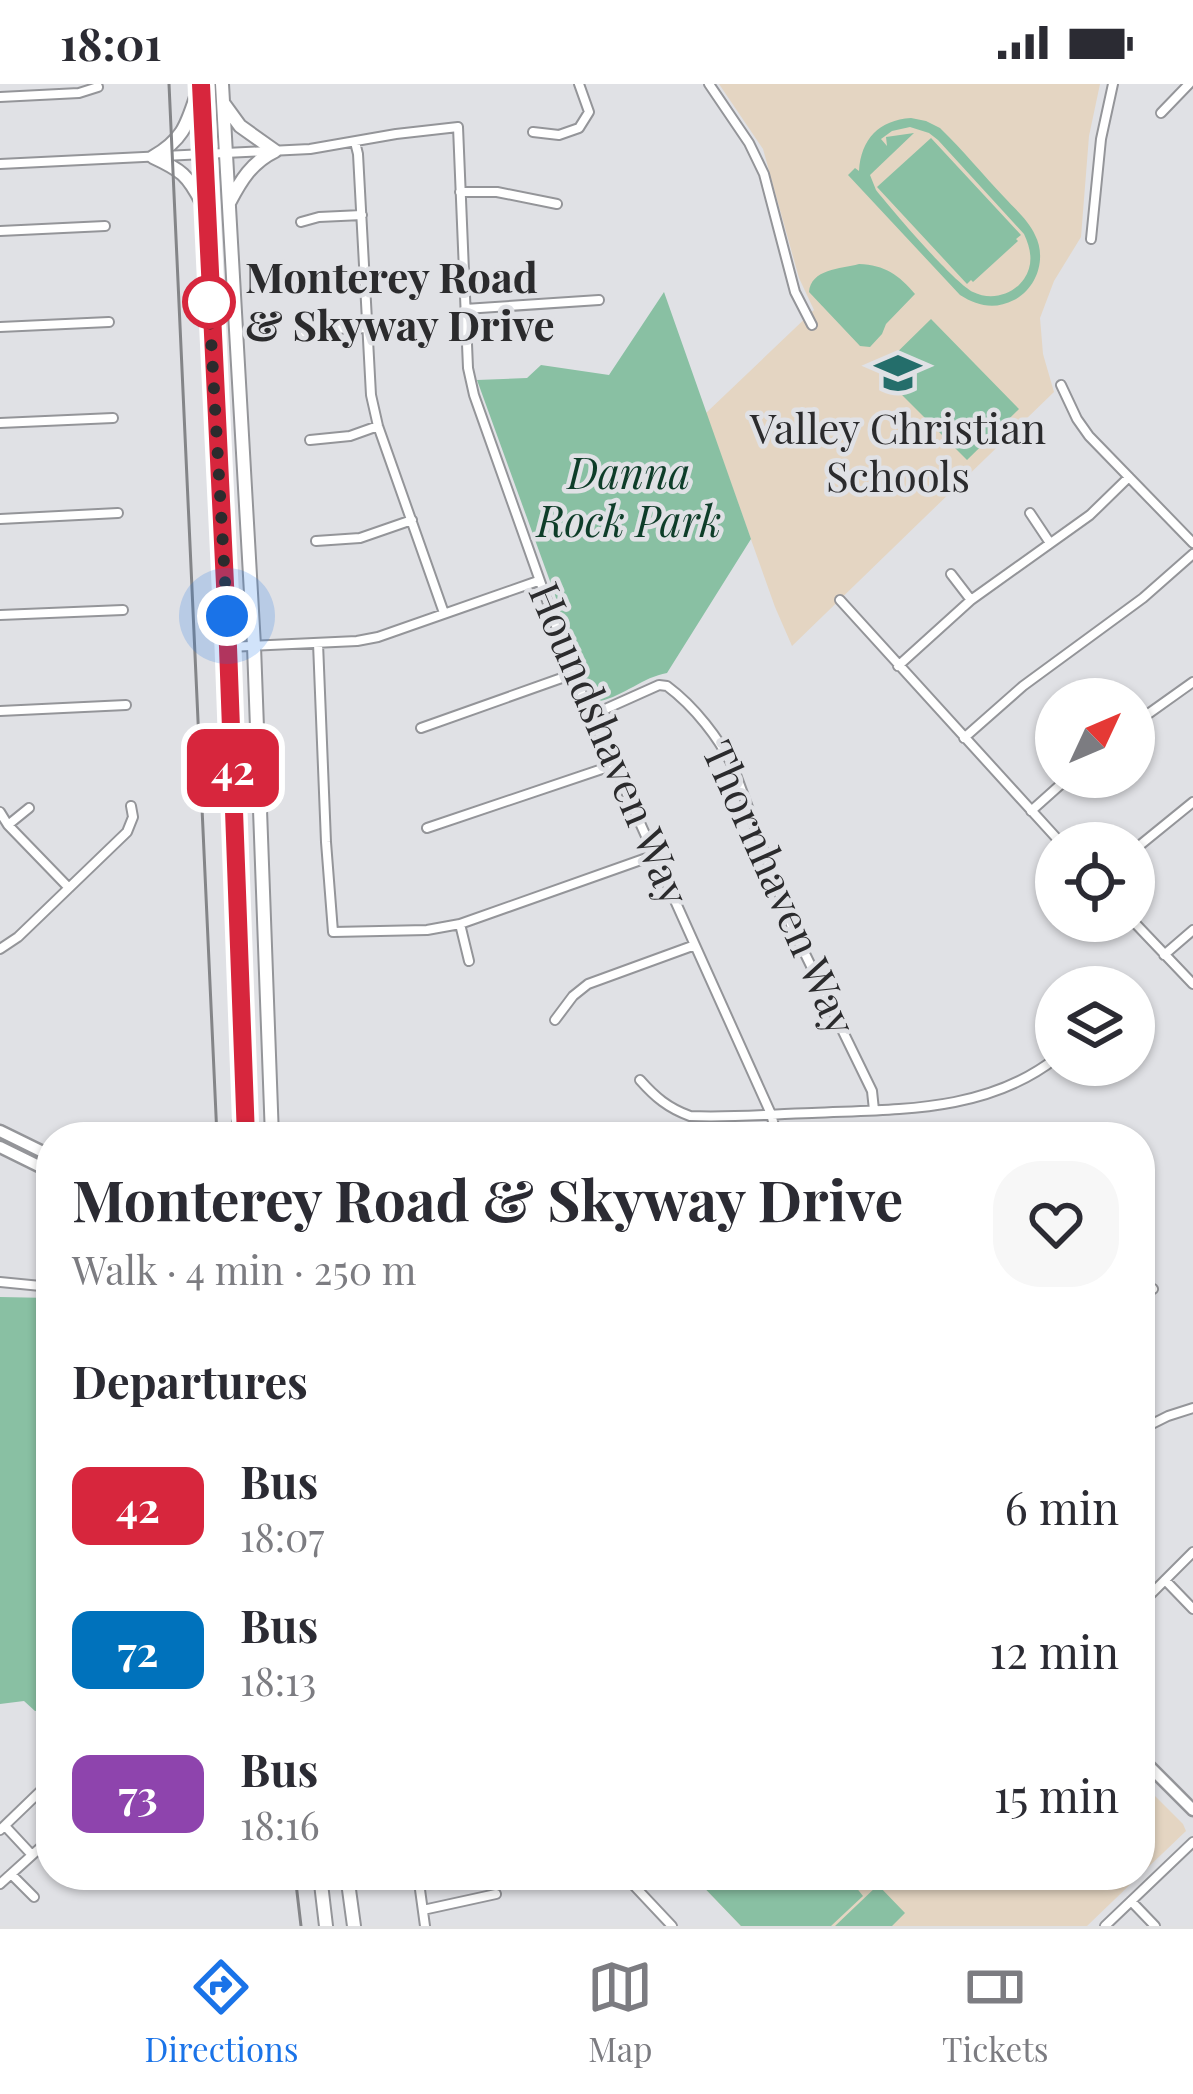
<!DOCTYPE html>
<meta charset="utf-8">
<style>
:root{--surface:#fff;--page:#f7f7f7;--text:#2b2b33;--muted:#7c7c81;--line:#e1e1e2;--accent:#1a73e8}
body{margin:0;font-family:"Playfair Display",serif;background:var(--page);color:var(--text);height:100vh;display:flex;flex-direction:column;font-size:45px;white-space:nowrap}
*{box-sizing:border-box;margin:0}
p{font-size:39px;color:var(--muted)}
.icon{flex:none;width:66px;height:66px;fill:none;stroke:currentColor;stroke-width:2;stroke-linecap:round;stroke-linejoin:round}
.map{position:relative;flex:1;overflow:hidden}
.sheet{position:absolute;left:36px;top:1038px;width:1119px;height:768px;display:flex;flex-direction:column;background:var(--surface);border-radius:48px;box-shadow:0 3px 9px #0004}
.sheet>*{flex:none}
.badge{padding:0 24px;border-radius:18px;font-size:42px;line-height:78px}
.needle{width:78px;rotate:46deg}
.tools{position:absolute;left:1035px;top:594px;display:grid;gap:24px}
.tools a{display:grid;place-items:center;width:120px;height:120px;border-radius:50%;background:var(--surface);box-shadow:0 3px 9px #0004;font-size:60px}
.you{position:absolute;width:60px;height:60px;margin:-30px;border:9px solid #fff;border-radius:50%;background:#1a73e8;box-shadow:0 0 0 18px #1a73e833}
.map>.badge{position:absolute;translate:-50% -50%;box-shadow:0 0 0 6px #fff}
h2{padding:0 36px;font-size:45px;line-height:108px}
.round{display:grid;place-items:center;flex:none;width:126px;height:126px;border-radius:48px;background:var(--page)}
.overview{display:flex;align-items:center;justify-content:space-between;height:204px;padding:0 36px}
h1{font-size:57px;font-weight:700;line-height:90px}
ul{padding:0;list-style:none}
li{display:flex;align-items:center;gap:36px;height:144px;padding:0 36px}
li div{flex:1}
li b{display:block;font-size:45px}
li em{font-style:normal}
li .badge{min-width:132px;font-weight:700;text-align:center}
.status{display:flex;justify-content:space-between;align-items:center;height:84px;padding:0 60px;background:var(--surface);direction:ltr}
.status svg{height:33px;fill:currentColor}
.tabs{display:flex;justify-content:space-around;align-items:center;height:168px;border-top:3px solid var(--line);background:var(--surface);font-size:33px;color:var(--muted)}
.tabs a{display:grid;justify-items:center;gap:6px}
.tabs .current{color:var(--accent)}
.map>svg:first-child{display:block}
.education{fill:#e4d5c2}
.green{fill:#89c0a3;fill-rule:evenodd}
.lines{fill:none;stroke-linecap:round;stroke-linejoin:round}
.minor-casing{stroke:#949599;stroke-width:12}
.tertiary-casing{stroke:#949599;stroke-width:15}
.secondary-casing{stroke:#949599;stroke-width:15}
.primary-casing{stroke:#949599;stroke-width:16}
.minor{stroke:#fff;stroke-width:8}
.tertiary{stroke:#fff;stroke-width:10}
.secondary{stroke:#fff;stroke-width:10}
.primary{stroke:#fff;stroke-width:12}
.rail{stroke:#848588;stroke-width:3}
.line-casing{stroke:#fff;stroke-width:27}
.line{stroke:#d7263d;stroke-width:18}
.walk{stroke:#2b2b2d;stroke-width:12;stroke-dasharray:0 21.6}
.stop-dot{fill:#fff;stroke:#d7263d;stroke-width:6}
.labels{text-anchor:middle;stroke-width:9;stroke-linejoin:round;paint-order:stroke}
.stop-label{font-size:42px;font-weight:bold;fill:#2b2b2d;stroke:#e0e1e5;text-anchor:start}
.poi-label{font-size:42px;fill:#2b2b2d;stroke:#e0e1e5}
.park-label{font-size:42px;font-style:italic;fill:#0e3d29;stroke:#e0e1e5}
.street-label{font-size:42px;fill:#2b2b2d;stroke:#e0e1e5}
</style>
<div class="status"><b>18:01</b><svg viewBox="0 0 49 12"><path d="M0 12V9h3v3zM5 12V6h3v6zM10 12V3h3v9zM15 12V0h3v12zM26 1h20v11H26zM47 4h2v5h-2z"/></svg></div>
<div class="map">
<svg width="1193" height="1842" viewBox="0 0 1193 1842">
<rect width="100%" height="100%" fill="#e0e1e5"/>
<!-- education -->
<path class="education" d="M719 0H1100L1089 52 1081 153 1054 197 1040 234 1043 270 1054 308 792 562 775 523 706 329 814 226 799 194 763 65Z
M1140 1697 1183 1740 1186 1747 1140 1791Z
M692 1791H1140L1087 1842H741Z"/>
<!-- green -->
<path class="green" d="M911 34 926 37 940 44C963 66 983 91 1005 114 1015 125 1029 137 1035 151 1047 174 1037 204 1014 216 995 226 977 222 960 211L848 91 855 84 859 87C861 55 879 36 911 34ZM910 43 929 49 938 56 1024 150C1031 165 1034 180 1024 195 1013 211 991 217 973 208 954 199 892 126 876 106L870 91 914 49 886 53 887 62 881 55 892 47Z
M931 54 1021 151 1016 155 1018 157 973 198 971 196 967 200 877 103Z
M859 180C885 181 899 191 915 210L886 240 882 250 870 263 860 262 809 208C811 185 840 185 859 180Z
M664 208 751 455 667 589C643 593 624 612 600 617L593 613 575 574 555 511 477 296 527 294 541 281 609 291Z
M931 235 1019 325 967 376 878 287Z
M0 1213 51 1214V1618L43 1626 35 1627 24 1617 0 1620Z
M692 1791H866L855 1802 863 1812 831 1842H741Z
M878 1801 905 1829 892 1842H835Z"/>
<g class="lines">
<!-- minor casing -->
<g class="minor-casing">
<path id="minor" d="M709 0 749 59 764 90 795 208 812 241
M0 13 79 9 98 3
M1161 29 1189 0
M533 48 559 51 579 44 589 28 579 0
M355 58 358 70 371 311 378 342 444 529
M0 80 310 65 396 50 458 43 468 284 474 311 573 590 771 1030 777 1053
M460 108H497L557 120
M301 138 319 133 362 131
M0 147 105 142
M1091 155 1101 55 1113 0
M465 225 599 216
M0 243 109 238
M302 250 326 245 366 244
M1061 301 1077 335 1089 352 1193 459
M0 339 113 334
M310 356 350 352 378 342
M1030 429 1050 459
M0 435 118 429
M316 457 360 454 412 436
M951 490 971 516
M840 516 1061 759
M0 531 123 526
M318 559 326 758 333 848 427 846 460 840 655 771
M228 563 357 557 378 553 538 497
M898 582 971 516 1090 431 1129 393
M0 627 126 621
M592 631 659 601 667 602C694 622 720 655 734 685L791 841 872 1007 874 1026
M1134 640 1193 598
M421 644 573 590
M964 654 1023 602 1143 514 1193 470
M1031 727 1069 693
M0 728 8 741 69 804
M8 741 29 724
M427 744 614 681
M1134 766 1193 718
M1133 837 1193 900
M460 840 469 877
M0 865 18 853 127 748 133 733 131 722
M1164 871 1193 846
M555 936 573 912 588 900 695 861
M640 996C655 1013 668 1024 690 1032 730 1034 772 1030 812 1029 897 1025 986 1029 1056 974
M0 1198 51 1203
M1140 1211 1153 1205
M1140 1346 1168 1332 1193 1324
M1165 1496 1193 1525
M1140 1521 1193 1468
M5 1742 32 1771
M0 1746 51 1697
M11 1790 34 1813
M418 1791 425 1842
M624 1791 672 1842
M0 1800 51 1754
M1131 1817 1155 1842
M423 1826 496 1810
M1105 1842 1193 1758"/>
</g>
<!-- tertiary casing -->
<g class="tertiary-casing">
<path id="tertiary" d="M1140 1673 1193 1726"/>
</g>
<!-- secondary casing -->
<g class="secondary-casing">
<path id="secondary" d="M0 1047 51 1072
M0 1063 51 1088"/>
</g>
<!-- primary casing -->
<g class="primary-casing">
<path id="primary" d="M201 0 209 218 229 577 246 1053
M222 0 254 562 272 1053
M224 20 240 42 275 67C252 78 241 96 229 119
M153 73C184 55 187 40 198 7
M153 73C181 86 188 91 202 119
M235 1053 242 1029
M320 1791 326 1842
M347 1791 354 1842"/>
</g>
<!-- minor -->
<use href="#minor" class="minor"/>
<!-- tertiary -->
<use href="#tertiary" class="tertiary"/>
<!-- secondary -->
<use href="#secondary" class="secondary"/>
<!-- primary -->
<use href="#primary" class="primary"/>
<!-- rail -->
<path class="rail" d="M169 0 217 1053
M295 1791 301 1842"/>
</g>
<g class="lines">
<!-- line casing -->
<g class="line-casing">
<path id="line" d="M201 0 228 563 246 1053"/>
</g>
<!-- line -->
<use href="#line" class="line"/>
<!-- walk -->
<path class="walk" d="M209 218 227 532"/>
</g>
<!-- icons -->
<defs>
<g id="school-bare" transform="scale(3.6)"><path d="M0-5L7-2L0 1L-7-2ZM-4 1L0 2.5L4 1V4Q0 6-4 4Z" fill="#246e6b" stroke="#e0e1e5" stroke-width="2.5" paint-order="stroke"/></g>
</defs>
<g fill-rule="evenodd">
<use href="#school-bare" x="898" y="289"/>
</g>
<!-- markers -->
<circle class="stop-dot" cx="209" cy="218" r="24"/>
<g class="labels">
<!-- stop labels -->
<g class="stop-label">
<text x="245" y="209">Monterey Road<tspan x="245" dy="48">&amp; Skyway Drive</tspan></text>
</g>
<!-- poi labels -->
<g class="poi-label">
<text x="898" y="360">Valley Christian<tspan x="898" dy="48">Schools</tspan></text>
</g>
<!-- park labels -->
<g class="park-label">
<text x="629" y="405">Danna<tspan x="629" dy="48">Rock Park</tspan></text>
</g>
<!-- street labels -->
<g class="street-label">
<text transform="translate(609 660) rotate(67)" y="15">Houndshaven Way</text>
<text transform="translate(779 804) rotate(66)" y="15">Thornhaven Way</text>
</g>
</g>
</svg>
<div class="tools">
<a><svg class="needle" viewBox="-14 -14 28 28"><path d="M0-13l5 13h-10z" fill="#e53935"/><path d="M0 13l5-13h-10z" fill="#7c7c81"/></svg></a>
<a><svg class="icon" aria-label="locate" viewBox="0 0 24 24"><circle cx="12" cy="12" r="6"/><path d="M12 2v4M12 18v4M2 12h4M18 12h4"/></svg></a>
<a><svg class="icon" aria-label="layers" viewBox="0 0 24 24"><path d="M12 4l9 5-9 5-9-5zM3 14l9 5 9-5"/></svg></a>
</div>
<div class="you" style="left:227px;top:532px"></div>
<b class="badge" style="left:233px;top:684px;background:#d7263d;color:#fff">42</b>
<section class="sheet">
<div class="overview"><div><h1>Monterey Road &amp; Skyway Drive</h1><p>Walk · 4 min · 250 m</p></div><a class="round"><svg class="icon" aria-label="heart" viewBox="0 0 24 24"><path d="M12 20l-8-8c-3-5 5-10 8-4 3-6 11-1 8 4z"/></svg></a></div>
<h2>Departures</h2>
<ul>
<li><span class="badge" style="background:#d7263d;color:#fff">42</span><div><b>Bus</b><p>18:07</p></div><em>6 min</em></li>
<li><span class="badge" style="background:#0072bc;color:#fff">72</span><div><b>Bus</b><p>18:13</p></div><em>12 min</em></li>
<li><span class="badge" style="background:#8e44ad;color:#fff">73</span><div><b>Bus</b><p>18:16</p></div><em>15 min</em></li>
</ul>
</section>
</div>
<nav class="tabs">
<a class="current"><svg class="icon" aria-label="directions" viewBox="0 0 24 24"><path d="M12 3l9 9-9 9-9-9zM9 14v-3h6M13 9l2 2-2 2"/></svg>Directions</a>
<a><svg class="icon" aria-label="map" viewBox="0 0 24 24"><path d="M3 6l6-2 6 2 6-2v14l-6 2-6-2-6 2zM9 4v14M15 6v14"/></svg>Map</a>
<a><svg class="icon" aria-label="tickets" viewBox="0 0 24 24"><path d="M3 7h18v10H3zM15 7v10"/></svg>Tickets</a>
</nav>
